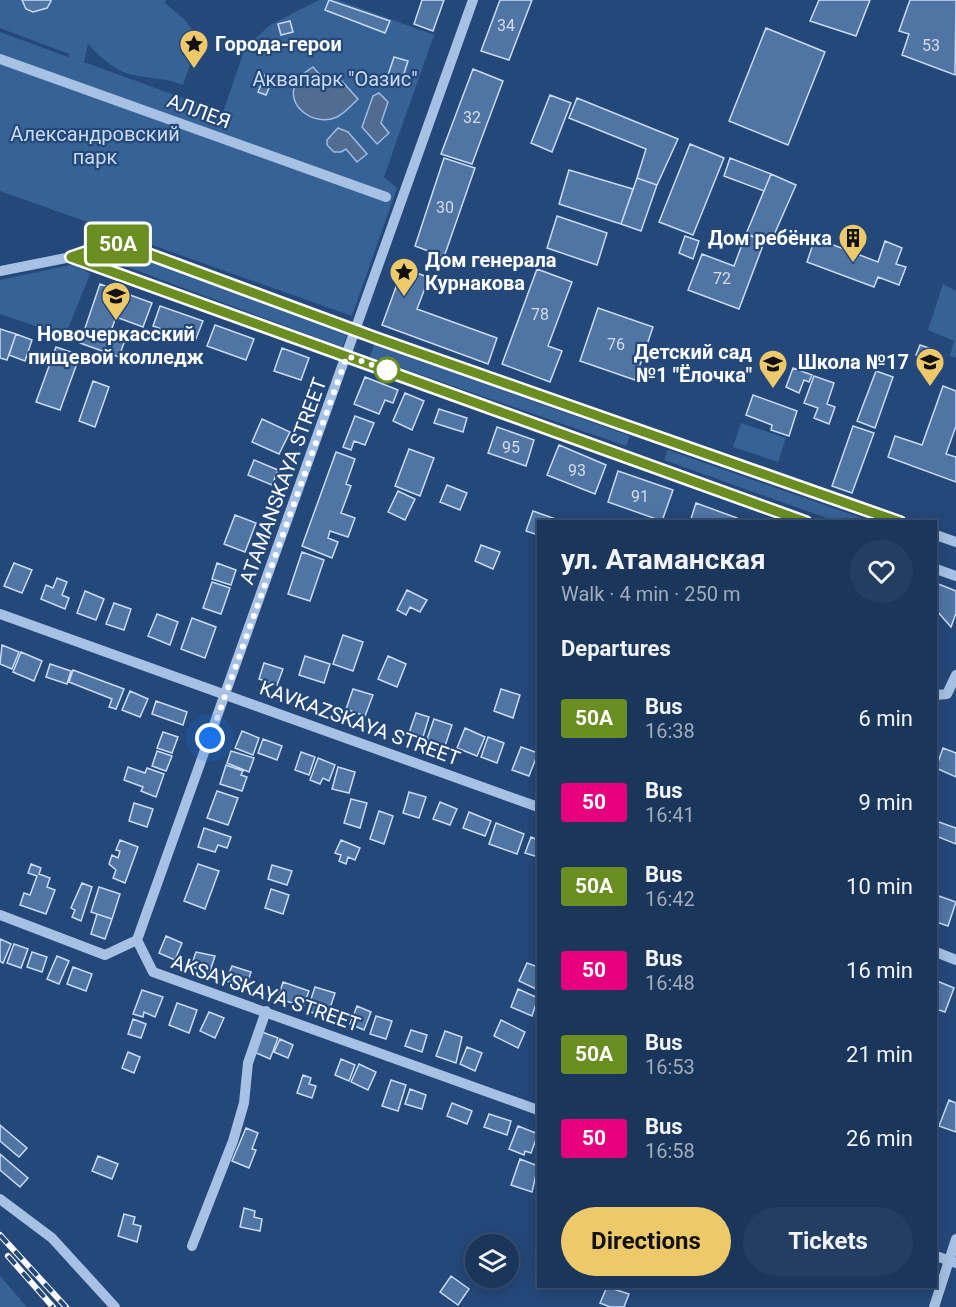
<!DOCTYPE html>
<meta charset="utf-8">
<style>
:root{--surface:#1b365b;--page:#243e61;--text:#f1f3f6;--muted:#a0abbb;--line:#395071;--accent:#eec96a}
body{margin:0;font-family:Roboto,sans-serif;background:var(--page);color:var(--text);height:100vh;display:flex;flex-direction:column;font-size:22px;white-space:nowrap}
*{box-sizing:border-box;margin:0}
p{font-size:20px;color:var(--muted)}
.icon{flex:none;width:33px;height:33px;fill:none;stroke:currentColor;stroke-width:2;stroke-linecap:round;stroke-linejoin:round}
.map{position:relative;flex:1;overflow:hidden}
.panel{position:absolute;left:537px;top:520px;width:400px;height:768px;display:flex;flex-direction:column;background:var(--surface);border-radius:0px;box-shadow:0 3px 15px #0003,0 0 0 2px var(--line)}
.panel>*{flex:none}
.badge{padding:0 12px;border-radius:4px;font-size:21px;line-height:39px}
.buttons{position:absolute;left:465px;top:1234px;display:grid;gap:12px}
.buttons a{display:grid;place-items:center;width:54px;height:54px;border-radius:50%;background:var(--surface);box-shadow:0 3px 15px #0003,0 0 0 2px var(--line);font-size:30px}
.you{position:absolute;width:30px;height:30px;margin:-15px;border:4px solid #fff;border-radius:50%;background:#1a73e8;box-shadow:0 0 0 9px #1a73e833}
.map>.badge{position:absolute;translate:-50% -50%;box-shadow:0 0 0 3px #fff}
h2{padding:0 24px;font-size:22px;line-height:54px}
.round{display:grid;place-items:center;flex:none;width:63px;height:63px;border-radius:32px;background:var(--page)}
.headline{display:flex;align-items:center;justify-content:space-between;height:102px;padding:0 24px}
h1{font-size:28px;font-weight:700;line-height:45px}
.button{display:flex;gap:12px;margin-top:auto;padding:12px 24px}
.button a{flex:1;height:69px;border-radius:36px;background:var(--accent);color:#111;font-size:24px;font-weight:700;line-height:69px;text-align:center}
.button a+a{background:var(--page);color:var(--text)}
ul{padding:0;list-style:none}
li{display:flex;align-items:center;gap:18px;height:84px;padding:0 24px}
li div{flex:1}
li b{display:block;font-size:22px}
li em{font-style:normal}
li .badge{min-width:66px;font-weight:700;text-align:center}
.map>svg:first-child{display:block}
.green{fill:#376296}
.water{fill:#526c90;stroke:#9abce5;stroke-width:1.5}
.building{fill:#5075a5;stroke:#c9dbf3;stroke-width:1.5}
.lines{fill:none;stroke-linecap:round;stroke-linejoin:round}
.minor{stroke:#a6c1e4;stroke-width:10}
.rail-casing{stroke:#fff;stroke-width:6}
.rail{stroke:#244879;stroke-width:4;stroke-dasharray:11;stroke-linecap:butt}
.line-casing{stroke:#fff;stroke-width:14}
.line{stroke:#6b8e23;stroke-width:9}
.walk{stroke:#fff;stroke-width:6;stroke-dasharray:0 10.8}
.stop-dot{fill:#fff;stroke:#6b8e23;stroke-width:3}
.labels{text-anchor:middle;stroke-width:4.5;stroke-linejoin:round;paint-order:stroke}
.number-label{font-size:16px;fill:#d3dce8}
.poi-label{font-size:20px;font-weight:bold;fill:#fff;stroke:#244879;text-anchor:end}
.park-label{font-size:20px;fill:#c9dbf3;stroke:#244879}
.street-label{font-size:20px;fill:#fff;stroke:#244879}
</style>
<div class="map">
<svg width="956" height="1307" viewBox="0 0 956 1307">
<rect width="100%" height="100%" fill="#244879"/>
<!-- green -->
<path class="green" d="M0 0H166L165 3 184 19 199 39 183 85C164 77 144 79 126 73 112 68 98 55 88 44L84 62 216 110 221 118 245 48 270 25 319 0H338L434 35 384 177 397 188 352 316 0 191V32L68 57 69 54 0 28Z
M120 250 347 335 342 347 114 262Z
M75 264 90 274 65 336 0 314V280Z
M943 284 956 291V358L950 356 954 341 928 330Z
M374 344 630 436 626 446 370 357Z
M741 423 786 438 778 462 733 447Z
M668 450 873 522H838L664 460Z
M0 1276 27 1307H0Z"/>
<!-- water -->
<path class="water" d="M313 67 321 76 316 85 323 87 335 78 340 79 358 99C352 105 345 113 337 117 313 128 280 103 299 78 302 74 309 70 313 67Z
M379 93 388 102 381 123 389 133 377 144 362 127 373 96Z
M338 128 348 132 367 154 357 162 346 149 341 152H334L327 145V140Z"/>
<!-- building -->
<path class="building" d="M22 0H51V1L47 8 33 12 26 9Z
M329 0 390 21 385 33 325 10Z
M422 0H444L433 31 414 24Z
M500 0H532L509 60 481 51Z
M819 0H870L856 36 810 21Z
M910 0H956L955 75 902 55 909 34 899 31Z
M290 21 293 32 281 35 278 24Z
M766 28 825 52 788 145 729 121Z
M394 57 408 61 402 80 388 75Z
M473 69 503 81 472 164 441 154Z
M265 75 273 78 266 95 258 92Z
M550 95 571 103 552 152 531 143Z
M577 98 678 139 657 185 637 178 646 149 569 118Z
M690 144 724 158 693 235 659 222Z
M444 158 475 168 444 257 415 246Z
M730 158 771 174 764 191 724 176Z
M569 170 633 189 621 224 559 204Z
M771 174 796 185 770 244 746 234Z
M637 178 657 185 641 231 621 224Z
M557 216 607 233 597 265 547 248Z
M746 234 765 240 739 309 688 290 702 254 734 266Z
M685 236 699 241 693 259 679 253Z
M815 238 878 262 885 241 902 248 896 264 906 267 899 285 878 277 874 287 807 262Z
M403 268 433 279 431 285 427 283 417 309 497 338 488 364 382 325Z
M537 269 572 282 548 346 562 351 550 382 502 364Z
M100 284 152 303 143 327 116 317 111 331 126 337 119 357 80 343Z
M160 306 203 321 195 341 153 326Z
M598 308 653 327 635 380 580 361Z
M215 325 254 339 246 360 207 346Z
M0 329 16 334 7 360 0 358Z
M16 334 32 340 25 361 9 355Z
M920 345 935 350 932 360 916 355Z
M56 347 80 355 60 410 36 402Z
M282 348 309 358 301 380 274 371Z
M793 368 812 375 809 382 804 380 799 393 786 387Z
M876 371 893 377 875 428 857 421Z
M814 376 834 383 827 404 835 407 829 424 814 418 818 408 804 403Z
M365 377 398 390 393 403 385 400 379 414 354 404Z
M93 381 109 387 95 427 79 421Z
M943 386 956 391V426L946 454 956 457V482L888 457 895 436 922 445Z
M405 393 424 401 412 430 393 421Z
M753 395 797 411 789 436 771 430 772 425 746 415Z
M439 409 467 418 463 432 434 423Z
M355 416 374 423 365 445 354 441 351 450 343 447Z
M262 419 290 432 279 454 252 442Z
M853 426 874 433 852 493 832 486Z
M497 427 534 440 526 466 488 453Z
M559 445 606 465 595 494 547 475Z
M409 449 434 458 420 496 395 486Z
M336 452 355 459 346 484 351 486 341 513 355 518 348 537 330 531 328 538 338 542 332 558 302 546Z
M254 460 278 470 272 485 248 475Z
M618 471 673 490 662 521 608 502Z
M447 485 467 493 460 510 440 502Z
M398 491 415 499 405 520 388 512Z
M696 503 737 518 735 522H690Z
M533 511 564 522H538V535L526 531Z
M235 515 256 523 245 552 224 544Z
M481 545 500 552 493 569 475 561Z
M302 552 324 560 310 601 288 594Z
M14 563 32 570 22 593 4 586Z
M217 563 236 570 231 585 212 579Z
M57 578 67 582 62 595 69 598 65 609 41 599 46 585 53 588Z
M212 582 230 588 221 614 203 608Z
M936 583 956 591V613L951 627 936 610Z
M407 590 427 600 420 612 410 607 406 615 397 610Z
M85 591 104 599 96 620 77 613Z
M114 603 131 609 124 630 106 624Z
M157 614 178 622 170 645 148 636Z
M192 618 216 627 205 658 181 649Z
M343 635 363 642 353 671 333 664Z
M2 645 19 652 12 669 0 664Z
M21 652 42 661 34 681 13 672Z
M305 656 330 664 324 683 299 675Z
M388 656 406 664 397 687 378 679Z
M264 663 283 669 277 685 259 679Z
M50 664 71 671 67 684 46 677Z
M73 670 124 689 116 709 109 707 112 699 69 682Z
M353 689 373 695 365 716 346 709Z
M501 689 520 695 513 718 494 711Z
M130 691 148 699 140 717 122 710Z
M156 701 187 712 183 725 152 714Z
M416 713 429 717 423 737 409 733Z
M434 719 452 725 445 746 427 739Z
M465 728 485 737 477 756 457 748Z
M242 731 259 738 253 755 235 748Z
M163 732 178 737 172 753 157 748Z
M488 737 504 743 497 763 481 757Z
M263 739 282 746 277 760 258 753Z
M521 747 538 753 529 776 512 770Z
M943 748 956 753V777L936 768Z
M157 751 172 756 166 771 152 766Z
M231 751 254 758 249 772 227 763Z
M301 752 315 757 309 775 295 770Z
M318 758 335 765 329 781 323 778 320 784 310 780Z
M226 765 243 771 241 775 247 777 242 791 220 784Z
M128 767 145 773 147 768 164 774 156 797 141 791 143 787 124 780Z
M338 767 355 772 349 793 332 789Z
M217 791 238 798 228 825 207 818Z
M409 792 426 797 419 818 403 813Z
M351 799 367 803 360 828 344 823Z
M440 802 457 809 450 825 433 819Z
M134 803 153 809 147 827 129 821Z
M379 811 393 816 384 844 370 839Z
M469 812 491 821 485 836 463 828Z
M936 821 956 828V844L936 836Z
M496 823 524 834 517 854 489 844Z
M204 828 231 837 227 848 218 845 215 852 198 847Z
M531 837 538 840V857L525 853Z
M120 840 138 847 125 883 113 878 116 870 109 864 112 855 118 858 120 851 116 850Z
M341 840 360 848 355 860 348 857 346 864 339 861 341 855 335 853Z
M31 864 41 868 39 874 50 878 47 887 55 890 46 914 20 905 24 893 30 895 37 876 28 873Z
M198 864 219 871 205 909 184 901Z
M272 865 292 871 287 885 268 879Z
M82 883 92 887 81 921 72 917 75 910 71 908Z
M99 887 120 894 112 919 91 912Z
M271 889 289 895 283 914 265 908Z
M936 895 956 902 948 926 936 922Z
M97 914 112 919 105 939 91 934Z
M166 936 182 943 175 960 159 953Z
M0 939 11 944 3 963 0 961Z
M14 944 28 949 21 968 7 963Z
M32 952 47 957 42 972 27 967Z
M196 952 215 956 209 974 191 966Z
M57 956 69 961 59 984 47 979Z
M527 963 538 967V990L519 981Z
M232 966 251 972 246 987 226 981Z
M73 967 92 974 86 991 67 984Z
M937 981 954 988 945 1012 936 1009Z
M283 982 309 991 303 1007 278 998Z
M315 987 335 993 327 1017 307 1011Z
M518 989 538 998 532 1016 511 1007Z
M142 990 163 997 155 1017 144 1012 143 1017 133 1014Z
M177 1003 197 1010 189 1033 169 1025Z
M357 1006 371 1012 364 1030 350 1024Z
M209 1012 224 1018 215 1038 200 1031Z
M376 1016 392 1021 386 1039 370 1034Z
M133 1019 146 1024 141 1038 128 1034Z
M501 1020 525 1032 518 1048 494 1036Z
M411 1030 427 1035 422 1052 405 1046Z
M445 1031 462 1037 456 1063 436 1056Z
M262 1032 278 1038 270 1059 254 1052Z
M280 1039 293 1045 288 1058 274 1052Z
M467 1047 482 1053 475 1071 460 1064Z
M128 1052 140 1057 134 1073 122 1068Z
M341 1059 355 1065 349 1081 335 1075Z
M359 1064 376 1072 368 1090 351 1082Z
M303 1075 311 1078 309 1084 316 1086 312 1098 297 1093Z
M391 1080 406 1085 398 1111 382 1106Z
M410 1089 426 1095 422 1109 405 1104Z
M949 1100 956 1103V1132L939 1126Z
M452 1103 472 1111 467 1124 447 1116Z
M489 1114 511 1121 507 1135 484 1127Z
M0 1125 27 1148 19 1157 0 1141Z
M518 1126 538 1134 531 1153 525 1151 524 1155 509 1149Z
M246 1128 258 1133 252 1149 256 1150 249 1168 232 1161Z
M0 1154 28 1178 20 1187 0 1170Z
M98 1156 118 1164 112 1179 92 1171Z
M520 1159 538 1166 532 1192 511 1185Z
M244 1208 255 1211 254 1217 262 1219 260 1231 240 1227Z
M124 1214 135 1217 133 1224 141 1226 137 1242 118 1236Z
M451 1276 469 1289 458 1305 440 1292Z
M607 1287 629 1294 624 1307H610L600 1303Z"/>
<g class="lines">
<!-- minor -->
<path class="minor" d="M0 59 386 197
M71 257 806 522
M0 271 71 257 106 245H124L356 331 900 522
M936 535 956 542
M936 569 956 576
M0 614 538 807
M936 695 947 694 956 675
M0 915 105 955 137 940 153 972 538 1110
M137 940 473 0
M936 952 956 960
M0 1199 52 1238 115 1307
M192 1246 233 1141 244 1103 248 1063 266 1011
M936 1256 956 1263
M934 1307 956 1239"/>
<!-- rail casing -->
<g class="rail-casing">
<path id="rail" d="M0 1235 66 1307
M8 1256 53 1307"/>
</g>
<!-- rail -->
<use href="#rail" class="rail"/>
</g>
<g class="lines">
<!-- line casing -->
<g class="line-casing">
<path id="line" d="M806 522 71 257 106 245H124L376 338 900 522"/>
</g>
<!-- line -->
<use href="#line" class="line"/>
<!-- walk -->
<path class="walk" d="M210 738 347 356 387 370"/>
</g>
<!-- icons -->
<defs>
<g id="sight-pin" transform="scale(1.5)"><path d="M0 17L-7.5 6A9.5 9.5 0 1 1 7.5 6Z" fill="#eec96a" stroke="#244879"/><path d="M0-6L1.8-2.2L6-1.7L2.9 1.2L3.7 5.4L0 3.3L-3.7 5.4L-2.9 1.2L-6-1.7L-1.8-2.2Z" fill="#111"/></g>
<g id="building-pin" transform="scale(1.5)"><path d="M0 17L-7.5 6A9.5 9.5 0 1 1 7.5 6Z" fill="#eec96a" stroke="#244879"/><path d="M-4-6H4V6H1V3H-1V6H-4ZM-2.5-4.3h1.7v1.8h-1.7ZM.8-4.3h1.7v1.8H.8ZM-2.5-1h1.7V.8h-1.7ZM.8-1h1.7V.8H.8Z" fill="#111"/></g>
<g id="university-pin" transform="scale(1.5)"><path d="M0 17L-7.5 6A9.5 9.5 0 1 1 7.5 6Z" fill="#eec96a" stroke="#244879"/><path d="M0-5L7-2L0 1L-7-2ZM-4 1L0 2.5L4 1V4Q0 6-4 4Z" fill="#111"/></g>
<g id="school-pin" transform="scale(1.5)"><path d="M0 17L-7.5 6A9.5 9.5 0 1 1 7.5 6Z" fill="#eec96a" stroke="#244879"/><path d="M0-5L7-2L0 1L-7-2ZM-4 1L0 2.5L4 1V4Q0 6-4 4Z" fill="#111"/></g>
</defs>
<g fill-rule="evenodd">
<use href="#sight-pin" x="194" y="44"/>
<use href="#building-pin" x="853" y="238"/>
<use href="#sight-pin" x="404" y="272"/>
<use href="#university-pin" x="116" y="296"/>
<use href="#school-pin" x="930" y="362"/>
<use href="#school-pin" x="773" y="364"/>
</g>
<!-- markers -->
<circle class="stop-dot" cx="387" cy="370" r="12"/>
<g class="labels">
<!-- number labels -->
<g class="number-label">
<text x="506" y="31">34</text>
<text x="931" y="51">53</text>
<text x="472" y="123">32</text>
<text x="445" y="213">30</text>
<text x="722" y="284">72</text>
<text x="540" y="320">78</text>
<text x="616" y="350">76</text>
<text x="511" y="453">95</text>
<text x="577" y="476">93</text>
<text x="640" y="502">91</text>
</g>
<!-- poi labels -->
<g class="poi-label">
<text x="215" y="51" text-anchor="start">Города-герои</text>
<text x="832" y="245">Дом ребёнка</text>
<text x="425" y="267" text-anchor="start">Дом генерала<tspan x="425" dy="23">Курнакова</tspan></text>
<text x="116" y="341" text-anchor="middle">Новочеркасский<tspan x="116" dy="23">пищевой колледж</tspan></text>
<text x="752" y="359">Детский сад<tspan x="752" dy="23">№1 "Ёлочка"</tspan></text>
<text x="909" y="369">Школа №17</text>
</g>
<!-- park labels -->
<g class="park-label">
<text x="335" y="86">Аквапарк "Оазис"</text>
<text x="95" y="141">Александровский<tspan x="95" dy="23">парк</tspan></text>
</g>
<!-- street labels -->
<g class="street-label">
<text transform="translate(199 111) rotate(20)" y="7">АЛЛЕЯ</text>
<text transform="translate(283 481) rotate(-70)" y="7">ATAMANSKAYA STREET</text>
<text transform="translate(360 723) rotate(20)" y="7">KAVKAZSKAYA STREET</text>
<text transform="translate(266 993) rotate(19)" y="7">AKSAYSKAYA STREET</text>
</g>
</g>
</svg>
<div class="buttons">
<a><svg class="icon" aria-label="layers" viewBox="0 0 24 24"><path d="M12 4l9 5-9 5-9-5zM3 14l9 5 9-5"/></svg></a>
</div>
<div class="you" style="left:210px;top:738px"></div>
<b class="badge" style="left:118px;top:244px;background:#6b8e23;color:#fff">50А</b>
<section class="panel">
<div class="headline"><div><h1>ул. Атаманская</h1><p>Walk · 4 min · 250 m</p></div><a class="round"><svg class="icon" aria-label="heart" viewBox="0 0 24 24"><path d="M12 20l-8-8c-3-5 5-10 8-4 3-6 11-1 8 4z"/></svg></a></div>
<h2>Departures</h2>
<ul>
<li><span class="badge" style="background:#6b8e23;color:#fff">50А</span><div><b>Bus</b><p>16:38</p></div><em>6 min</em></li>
<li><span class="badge" style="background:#e6007e;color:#fff">50</span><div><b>Bus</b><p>16:41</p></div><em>9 min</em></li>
<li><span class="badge" style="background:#6b8e23;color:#fff">50А</span><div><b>Bus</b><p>16:42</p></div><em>10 min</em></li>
<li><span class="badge" style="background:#e6007e;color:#fff">50</span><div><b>Bus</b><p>16:48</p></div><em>16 min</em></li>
<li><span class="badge" style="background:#6b8e23;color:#fff">50А</span><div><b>Bus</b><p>16:53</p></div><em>21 min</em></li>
<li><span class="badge" style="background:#e6007e;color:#fff">50</span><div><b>Bus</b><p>16:58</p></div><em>26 min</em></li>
</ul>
<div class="button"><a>Directions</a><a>Tickets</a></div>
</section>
</div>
